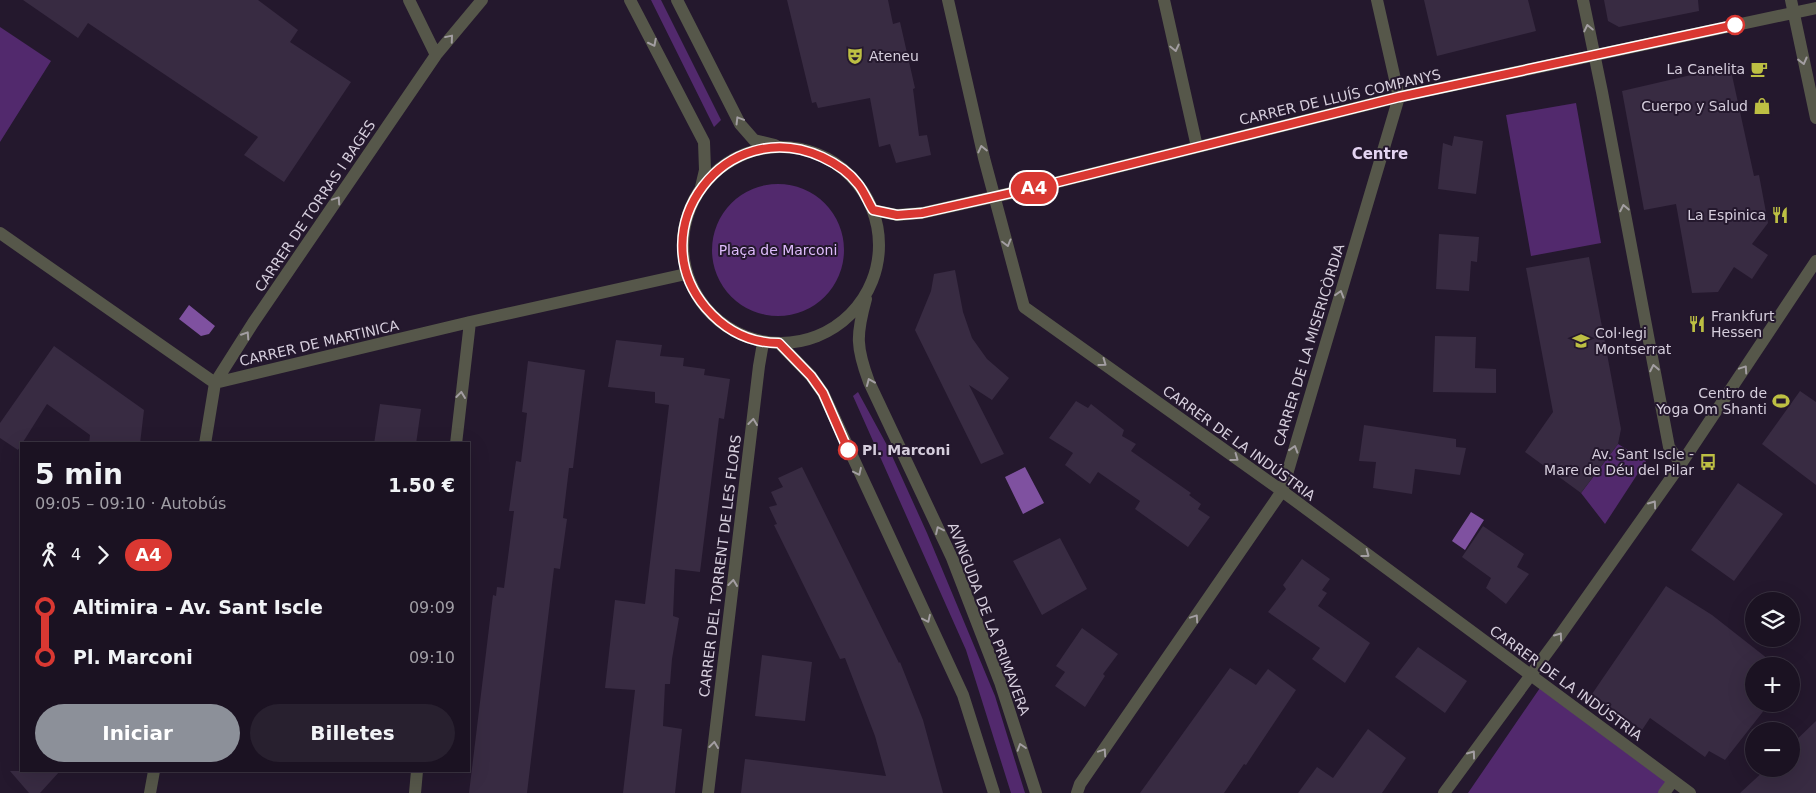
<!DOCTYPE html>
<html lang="es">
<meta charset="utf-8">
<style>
:root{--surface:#1b1222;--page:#28202f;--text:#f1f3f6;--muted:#a09ea5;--line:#393240;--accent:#8c9099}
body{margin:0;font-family:"DejaVu Sans",sans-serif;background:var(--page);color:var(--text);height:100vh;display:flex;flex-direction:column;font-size:19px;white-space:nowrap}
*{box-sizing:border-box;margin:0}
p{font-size:16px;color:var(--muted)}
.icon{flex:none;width:28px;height:28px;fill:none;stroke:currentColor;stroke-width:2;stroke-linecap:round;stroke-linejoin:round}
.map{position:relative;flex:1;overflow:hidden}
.side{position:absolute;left:20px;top:442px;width:450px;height:330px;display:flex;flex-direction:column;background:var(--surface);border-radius:0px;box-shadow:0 5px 20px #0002,0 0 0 1px var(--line)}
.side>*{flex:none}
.badge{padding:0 10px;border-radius:16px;font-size:18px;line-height:32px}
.fabs{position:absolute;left:1745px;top:592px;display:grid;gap:10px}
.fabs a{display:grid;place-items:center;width:55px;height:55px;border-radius:50%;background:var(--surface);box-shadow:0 5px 20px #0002,0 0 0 1px var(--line);font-size:25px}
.map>.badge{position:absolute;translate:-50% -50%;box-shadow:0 0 0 2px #fff}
.legs{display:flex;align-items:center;gap:8px;height:55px;padding:0 15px;font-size:16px}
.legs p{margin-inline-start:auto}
.headline{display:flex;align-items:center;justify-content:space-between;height:85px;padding:0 15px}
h1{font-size:28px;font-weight:700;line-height:38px}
.primary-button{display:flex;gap:10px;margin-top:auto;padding:10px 15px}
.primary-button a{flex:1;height:58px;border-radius:30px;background:var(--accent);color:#fff;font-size:20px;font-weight:700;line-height:58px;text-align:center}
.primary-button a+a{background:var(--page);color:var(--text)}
ul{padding:0 15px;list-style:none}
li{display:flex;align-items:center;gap:18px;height:50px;font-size:19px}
li i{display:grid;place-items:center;width:8px;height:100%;margin:0 6px;background:currentColor}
li i::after{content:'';width:12px;height:12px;margin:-6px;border:4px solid;border-radius:50%;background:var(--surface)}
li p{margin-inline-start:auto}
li:first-child i{background:linear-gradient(#0000 50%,currentColor 0)}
li:last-child i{background:linear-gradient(currentColor 50%,#0000 0)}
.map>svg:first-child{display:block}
.green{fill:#52296d}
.water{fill:#7f51a0}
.building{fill:#382b42}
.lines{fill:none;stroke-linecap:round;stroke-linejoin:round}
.minor{stroke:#56574a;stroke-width:12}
.oneway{stroke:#a39ea2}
.line-1-casing{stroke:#fff;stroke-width:11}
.line-1{stroke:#da3832;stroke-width:8}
.stop-1-dot{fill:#fff;stroke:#da3832;stroke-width:2.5}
.labels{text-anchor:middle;stroke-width:4;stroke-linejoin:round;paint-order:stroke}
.poi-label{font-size:14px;fill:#d6cedd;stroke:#24182d;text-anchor:end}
.street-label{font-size:14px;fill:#d6cedd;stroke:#24182d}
.park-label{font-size:14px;fill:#dfbcfc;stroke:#24182d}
.stop-label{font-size:14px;font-weight:bold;fill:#d6cedd;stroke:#24182d;text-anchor:start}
.neighbourhood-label{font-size:15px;font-weight:bold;fill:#e4d4f2;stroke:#24182d}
</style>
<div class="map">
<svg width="1816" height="793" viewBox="0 0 1816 793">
<rect width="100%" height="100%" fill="#24182d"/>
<!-- green -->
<path class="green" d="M651 0H661L721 120 714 127Z
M0 27 51 61 0 142Z
M1576 103 1601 243 1531 256 1506 115Z
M712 250a66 66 0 1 1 132 0a66 66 0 1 1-132 0Z
M858 392 888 447 927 533 995 696 1025 793H1011L966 650 853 396Z
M1618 444 1646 461 1605 524 1581 493Z
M1542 685 1673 781 1664 793H1468Z"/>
<!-- water -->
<path class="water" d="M189 305 215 326 209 334 201 336 179 319Z
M1025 467 1044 503 1023 514 1005 477Z
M1471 512 1484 520 1465 550 1452 541Z"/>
<!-- building -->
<path class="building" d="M23 0H258L298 30 290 42 351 82 284 182 244 155 258 137 88 23 78 38Z
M787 0H888L893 24 900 22 915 88 913 89 919 136 927 135 931 155 896 163 890 144 879 147 870 98 818 108 816 102 812 103Z
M1424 0H1528L1536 31 1437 56Z
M1604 0H1698L1699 11 1619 27 1608 21Z
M1730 66 1754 176 1759 175 1768 223 1752 244 1768 255 1752 279 1734 267 1718 292 1692 293 1676 204 1644 210 1622 91Z
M1454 136 1483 141 1476 194 1438 189 1443 143 1452 146Z
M1439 234 1479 237 1477 262 1471 261 1469 291 1436 289Z
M1589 257 1621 429 1618 444 1581 493 1525 452 1553 412 1526 268Z
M955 270 963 312 972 338 987 359 1009 378 992 400 969 385 1004 454 981 464 915 330 931 291 934 274Z
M1435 336 1476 337 1475 368 1496 369V393L1433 392Z
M616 340 662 345 660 356 684 358 683 366 705 369 704 375 730 379 724 419 719 418 700 572 675 569 673 616 679 618 672 659 670 684H665L663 726 682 729 675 793H623L635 690 605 688 615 600 645 604 669 405 655 403V392L608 387Z
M54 346 144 410 140 444H89L90 435 47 404 18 450 0 438V423Z
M528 361 585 370 573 468H569L563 518 567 519 560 569 554 568 527 793H469L493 595 496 596 497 587 504 588 514 511H509L516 461 521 462 527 413 522 412Z
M1800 391 1816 402V485L1762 444Z
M1076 401 1088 408 1091 404 1124 430 1122 436 1136 444 1131 451 1191 493 1189 495 1201 504 1198 509 1210 517 1188 547 1135 509 1140 501 1098 472 1090 484 1065 465 1073 453 1049 438Z
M380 404 421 409 416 444H374Z
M1364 425 1456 439V447L1466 448 1460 475 1415 469 1412 494 1373 488 1376 462 1359 461Z
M802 467 899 663 900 662 923 720 943 793H741L745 759 886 776 875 736 845 658 840 659 774 525 777 524 769 507 777 505 771 492 783 487 778 478Z
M1738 483 1783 514 1734 581 1691 550Z
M1483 526 1524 554 1517 567 1529 574 1506 604 1486 588 1491 578 1462 557Z
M1060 538 1087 589 1042 615 1013 561Z
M1302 559 1330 579 1322 590 1327 593 1318 606 1370 643 1345 683 1312 659 1320 648 1268 612 1286 589 1283 585Z
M1666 586 1712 615 1777 666H1754V704H1769L1725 760 1709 751 1705 757 1650 718 1642 730 1592 694Z
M1082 628 1118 654 1103 674 1105 676 1085 707 1055 686 1065 672 1056 666Z
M1418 647 1467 681 1445 713 1395 677Z
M762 655 812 662 805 721 755 716Z
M1230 668 1256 685 1268 669 1296 690 1246 765 1244 764 1224 793H1140Z
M1816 721V793H1740L1766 769H1791V745Z
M1368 729 1406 758 1382 793H1298L1317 767 1333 778Z
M10 771H60L40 793H29Z"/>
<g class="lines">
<!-- minor -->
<path class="minor" d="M409 0 436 55
M630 0 704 142 705 170 701 187
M677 0 740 124 754 140 775 145
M948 0 984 158 1024 307 1282 491 1690 793
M1164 0 1197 147
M1583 0 1602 92 1669 447 1681 464
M1791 0 1816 118
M683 245a98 98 0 1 1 196 0a98 98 0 1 1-196 0Z
M873 210 897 215 922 213 1038 187 1399 97 1816 8
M0 233 215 383 470 322 686 274
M866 299C856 335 856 347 869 382L952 558 1000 682 1036 793
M779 343 811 376 823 393 963 695 994 793
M205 444 215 383 253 323 436 55 482 0
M456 444 470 322
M150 793 154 771
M415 793 417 771
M708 793 759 366 763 343
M1077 793 1080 784 1282 491 1399 97 1377 0
M1444 793 1558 638 1681 464 1816 261
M1664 793 1673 781"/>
</g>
<!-- one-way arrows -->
<defs><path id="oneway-chevron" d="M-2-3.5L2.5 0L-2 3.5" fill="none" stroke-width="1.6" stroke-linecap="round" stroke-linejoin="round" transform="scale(1.25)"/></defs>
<g class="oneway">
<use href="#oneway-chevron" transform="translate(1588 28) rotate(-102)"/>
<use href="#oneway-chevron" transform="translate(450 38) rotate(-50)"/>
<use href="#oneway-chevron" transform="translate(653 43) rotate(63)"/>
<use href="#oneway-chevron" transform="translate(1175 48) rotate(77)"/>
<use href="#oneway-chevron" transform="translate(1803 61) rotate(76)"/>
<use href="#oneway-chevron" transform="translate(739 120) rotate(-121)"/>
<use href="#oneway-chevron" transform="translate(982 149) rotate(-103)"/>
<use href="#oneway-chevron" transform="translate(337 200) rotate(-56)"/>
<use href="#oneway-chevron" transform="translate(1624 208) rotate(-101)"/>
<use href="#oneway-chevron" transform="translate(1007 243) rotate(75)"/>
<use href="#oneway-chevron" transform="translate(1340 294) rotate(-73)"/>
<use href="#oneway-chevron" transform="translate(246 335) rotate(-57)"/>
<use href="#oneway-chevron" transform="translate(1103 363) rotate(36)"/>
<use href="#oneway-chevron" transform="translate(1654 368) rotate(-101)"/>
<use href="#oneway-chevron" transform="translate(1744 369) rotate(-56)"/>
<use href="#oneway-chevron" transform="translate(870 382) rotate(-113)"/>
<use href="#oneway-chevron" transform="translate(461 395) rotate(-83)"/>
<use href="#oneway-chevron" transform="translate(753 422) rotate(-83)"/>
<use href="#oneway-chevron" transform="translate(1294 449) rotate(-73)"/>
<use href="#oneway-chevron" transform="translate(1235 458) rotate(36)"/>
<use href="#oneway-chevron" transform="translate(858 472) rotate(65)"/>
<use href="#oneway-chevron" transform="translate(1653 504) rotate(-55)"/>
<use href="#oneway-chevron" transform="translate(939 530) rotate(-115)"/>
<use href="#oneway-chevron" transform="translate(1366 554) rotate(37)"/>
<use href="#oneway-chevron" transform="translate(733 583) rotate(-83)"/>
<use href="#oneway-chevron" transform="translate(1195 618) rotate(-56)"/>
<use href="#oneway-chevron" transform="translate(927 619) rotate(65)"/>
<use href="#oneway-chevron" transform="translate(1559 636) rotate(-54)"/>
<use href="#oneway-chevron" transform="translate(714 745) rotate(-83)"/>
<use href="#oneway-chevron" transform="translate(1021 747) rotate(-108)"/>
<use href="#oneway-chevron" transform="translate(1103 752) rotate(-56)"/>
<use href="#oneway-chevron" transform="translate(1472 754) rotate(-54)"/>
</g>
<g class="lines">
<!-- line-1 casing -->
<g class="line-1-casing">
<path id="line-1" d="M848 450 823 393 811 376 779 343C750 343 725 330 706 308 639 229 726 113 822 157 835 163 849 172 858 184 864 191 868 202 873 210L897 215 922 213 1038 187 1399 97 1735 25"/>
</g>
<!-- line-1 -->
<use href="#line-1" class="line-1"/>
</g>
<!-- icons -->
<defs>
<g id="theatre-bare" transform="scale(1.35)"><path d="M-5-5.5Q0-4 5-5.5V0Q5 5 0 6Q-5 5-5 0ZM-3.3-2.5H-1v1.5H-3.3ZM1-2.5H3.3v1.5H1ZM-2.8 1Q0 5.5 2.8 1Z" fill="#bdbf43" stroke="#24182d" stroke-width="2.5" paint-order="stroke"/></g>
<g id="cafe-bare" transform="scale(1.35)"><path d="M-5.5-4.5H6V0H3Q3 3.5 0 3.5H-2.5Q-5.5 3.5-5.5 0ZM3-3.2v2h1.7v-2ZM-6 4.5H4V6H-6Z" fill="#bdbf43" stroke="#24182d" stroke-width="2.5" paint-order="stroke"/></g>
<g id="shop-bare" transform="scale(1.35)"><path d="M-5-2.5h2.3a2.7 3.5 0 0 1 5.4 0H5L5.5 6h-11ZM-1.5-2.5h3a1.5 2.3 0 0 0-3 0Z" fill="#bdbf43" stroke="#24182d" stroke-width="2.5" paint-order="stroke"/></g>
<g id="restaurant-bare" transform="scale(1.35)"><path d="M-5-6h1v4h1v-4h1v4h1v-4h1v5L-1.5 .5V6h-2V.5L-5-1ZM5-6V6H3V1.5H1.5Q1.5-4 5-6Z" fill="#bdbf43" stroke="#24182d" stroke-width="2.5" paint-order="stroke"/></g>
<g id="school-bare" transform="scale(1.35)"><path d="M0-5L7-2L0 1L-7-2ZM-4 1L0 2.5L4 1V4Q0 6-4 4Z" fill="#bdbf43" stroke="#24182d" stroke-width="2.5" paint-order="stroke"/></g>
<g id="stadium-bare" transform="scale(1.35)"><path d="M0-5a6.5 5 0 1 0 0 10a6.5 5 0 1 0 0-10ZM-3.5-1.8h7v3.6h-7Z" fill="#bdbf43" stroke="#24182d" stroke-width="2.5" paint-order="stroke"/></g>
<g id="bus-bare" transform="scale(1.35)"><path d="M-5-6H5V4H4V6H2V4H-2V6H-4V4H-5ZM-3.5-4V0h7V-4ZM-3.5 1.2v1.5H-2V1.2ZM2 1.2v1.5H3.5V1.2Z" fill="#bdbf43" stroke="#24182d" stroke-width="2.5" paint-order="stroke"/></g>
</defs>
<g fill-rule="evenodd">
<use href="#theatre-bare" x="855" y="56"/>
<use href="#cafe-bare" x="1759" y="69"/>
<use href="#shop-bare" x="1762" y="106"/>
<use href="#restaurant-bare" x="1780" y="215"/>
<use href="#restaurant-bare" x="1697" y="324"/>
<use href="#school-bare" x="1581" y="341"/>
<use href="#stadium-bare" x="1781" y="401"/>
<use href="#bus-bare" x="1708" y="462"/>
</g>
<!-- markers -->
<g class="stop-1-dot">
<circle cx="1735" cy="25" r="9"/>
<circle cx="848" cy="450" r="9"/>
</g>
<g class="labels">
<!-- poi labels -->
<g class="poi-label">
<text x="869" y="61" text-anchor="start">Ateneu</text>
<text x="1745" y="74">La Canelita</text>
<text x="1748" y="111">Cuerpo y Salud</text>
<text x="1766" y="220">La Espinica</text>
<text x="1711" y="321" text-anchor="start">Frankfurt<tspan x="1711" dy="16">Hessen</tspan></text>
<text x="1595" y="338" text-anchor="start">Col·legi<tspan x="1595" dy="16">Montserrat</tspan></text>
<text x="1767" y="398">Centro de<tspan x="1767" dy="16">Yoga Om Shanti</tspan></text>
<text x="1694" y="459">Av. Sant Iscle -<tspan x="1694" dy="16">Mare de Déu del Pilar</tspan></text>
</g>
<!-- street labels -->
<g class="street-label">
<text transform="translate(1340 97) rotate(-13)" y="5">CARRER DE LLUÍS COMPANYS</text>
<text transform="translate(315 206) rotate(-56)" y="5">CARRER DE TORRAS I BAGES</text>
<text transform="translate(319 343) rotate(-13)" y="5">CARRER DE MARTINICA</text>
<text transform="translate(1309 345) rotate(-73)" y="5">CARRER DE LA MISERICÒRDIA</text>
<text transform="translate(1239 443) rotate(36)" y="5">CARRER DE LA INDÚSTRIA</text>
<text transform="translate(720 566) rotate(-83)" y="5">CARRER DEL TORRENT DE LES FLORS</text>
<text transform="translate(989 619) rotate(69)" y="5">AVINGUDA DE LA PRIMAVERA</text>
<text transform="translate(1566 683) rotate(36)" y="5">CARRER DE LA INDÚSTRIA</text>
</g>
<!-- park labels -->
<g class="park-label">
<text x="778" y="255">Plaça de Marconi</text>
</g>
<!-- stop labels -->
<g class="stop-label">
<text x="862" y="455">Pl. Marconi</text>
</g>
<!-- neighbourhood labels -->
<g class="neighbourhood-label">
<text x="1380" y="159">Centre</text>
</g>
</g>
</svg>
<div class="fabs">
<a><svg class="icon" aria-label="layers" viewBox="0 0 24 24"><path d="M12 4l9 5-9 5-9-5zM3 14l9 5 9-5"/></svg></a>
<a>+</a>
<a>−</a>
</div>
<b class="badge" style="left:1034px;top:188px;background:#da3832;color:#fff">A4</b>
<section class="side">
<div class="headline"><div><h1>5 min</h1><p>09:05 – 09:10 · Autobús</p></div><b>1.50 €</b></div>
<div class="legs"><svg class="icon" aria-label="walk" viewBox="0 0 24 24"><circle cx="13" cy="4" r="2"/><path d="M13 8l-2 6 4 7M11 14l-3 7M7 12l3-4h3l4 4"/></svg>4<svg class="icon" aria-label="forward" viewBox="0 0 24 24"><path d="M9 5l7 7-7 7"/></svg><b class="badge" style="background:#da3832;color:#fff">A4</b></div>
<ul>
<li><i style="color:#da3832"></i><b>Altimira - Av. Sant Iscle</b><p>09:09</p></li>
<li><i style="color:#da3832"></i><b>Pl. Marconi</b><p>09:10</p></li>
</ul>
<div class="primary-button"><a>Iniciar</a><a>Billetes</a></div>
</section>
</div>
